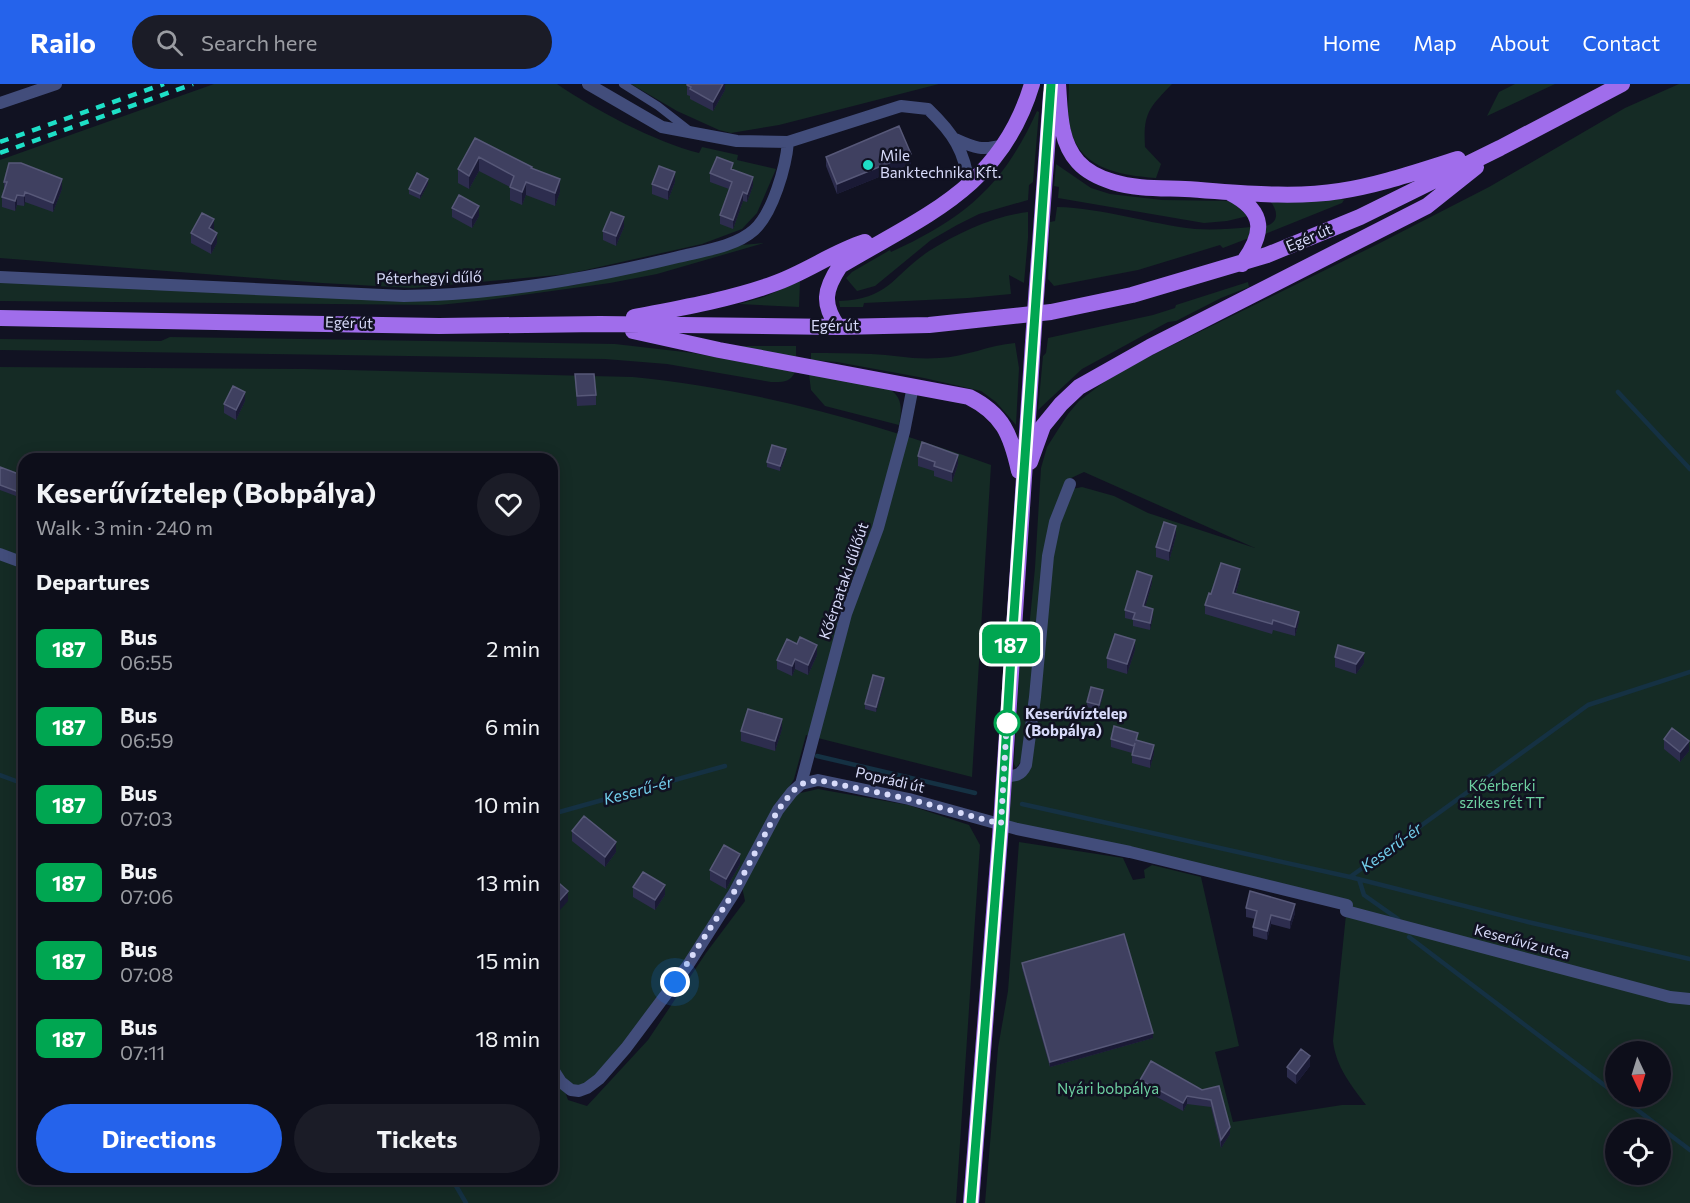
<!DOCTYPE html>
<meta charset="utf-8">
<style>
:root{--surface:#0d0e1a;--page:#1b1c27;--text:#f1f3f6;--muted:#9a9ca2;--line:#2d2e39;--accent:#2563eb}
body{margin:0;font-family:Commissioner,sans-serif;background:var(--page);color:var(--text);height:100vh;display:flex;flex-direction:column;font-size:22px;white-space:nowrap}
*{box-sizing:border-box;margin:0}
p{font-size:20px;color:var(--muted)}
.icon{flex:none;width:33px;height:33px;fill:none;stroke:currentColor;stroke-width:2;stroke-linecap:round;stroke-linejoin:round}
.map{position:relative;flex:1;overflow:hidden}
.panel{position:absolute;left:18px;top:369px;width:540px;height:732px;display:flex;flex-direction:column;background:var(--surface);border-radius:18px;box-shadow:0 3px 15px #0003,0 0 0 2px var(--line)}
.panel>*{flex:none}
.badge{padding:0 12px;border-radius:9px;font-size:21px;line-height:39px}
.needle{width:39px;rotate:176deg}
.tools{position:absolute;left:1605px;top:957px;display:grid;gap:12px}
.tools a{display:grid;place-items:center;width:66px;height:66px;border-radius:50%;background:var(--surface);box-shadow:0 3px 15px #0003,0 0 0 2px var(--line);font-size:30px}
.you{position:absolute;width:30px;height:30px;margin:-15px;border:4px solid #fff;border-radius:50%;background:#1a73e8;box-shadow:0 0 0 9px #1a73e833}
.map>.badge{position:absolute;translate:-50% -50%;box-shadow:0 0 0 3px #fff}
h2{padding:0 18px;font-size:22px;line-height:54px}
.round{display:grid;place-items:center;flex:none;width:63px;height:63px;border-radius:32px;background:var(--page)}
.head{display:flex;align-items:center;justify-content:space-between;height:102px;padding:0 18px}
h1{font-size:28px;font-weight:700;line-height:45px}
.button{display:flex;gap:12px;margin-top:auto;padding:12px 18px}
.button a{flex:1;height:69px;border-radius:36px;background:var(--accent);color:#fff;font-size:24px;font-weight:700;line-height:69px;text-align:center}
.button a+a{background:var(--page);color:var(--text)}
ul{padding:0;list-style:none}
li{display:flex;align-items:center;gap:18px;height:78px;padding:0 18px}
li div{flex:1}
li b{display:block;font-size:22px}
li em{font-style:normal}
li .badge{min-width:66px;font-weight:700;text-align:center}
header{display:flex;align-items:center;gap:36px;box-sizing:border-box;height:84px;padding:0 30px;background:var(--accent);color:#fff}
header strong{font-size:28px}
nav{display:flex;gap:33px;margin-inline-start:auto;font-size:21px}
.search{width:420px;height:54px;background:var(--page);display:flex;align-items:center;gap:15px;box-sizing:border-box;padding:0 21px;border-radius:33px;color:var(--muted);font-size:22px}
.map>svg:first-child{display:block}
.green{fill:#152b25;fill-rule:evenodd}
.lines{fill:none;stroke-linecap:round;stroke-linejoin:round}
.stream{stroke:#153143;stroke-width:4.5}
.service{stroke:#424d7b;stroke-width:8}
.minor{stroke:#424d7b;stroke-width:12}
.primary{stroke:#a06deb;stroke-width:16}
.rail{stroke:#1edfc7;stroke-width:4.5;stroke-dasharray:9 8;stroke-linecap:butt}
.primary-bridge{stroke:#a06deb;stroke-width:16}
.wall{fill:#2d2d4e}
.shaded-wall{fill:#1a1a35}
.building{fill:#3f4060;stroke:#575878;stroke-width:1.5}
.line-casing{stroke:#fff;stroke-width:14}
.line{stroke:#00a651;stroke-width:9}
.walk{stroke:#d8dbfa;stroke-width:6;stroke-dasharray:0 10.8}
.poi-dot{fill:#1edfc7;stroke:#111222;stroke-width:2}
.stop-dot{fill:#fff;stroke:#00a651;stroke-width:3}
.labels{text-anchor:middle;stroke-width:5;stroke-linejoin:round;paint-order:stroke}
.poi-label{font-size:15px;fill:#d8dbfa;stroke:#111222;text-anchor:start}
.street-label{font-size:15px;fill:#d8dbfa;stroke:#111222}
.stop-label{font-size:15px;font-weight:bold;fill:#d8dbfa;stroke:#111222;text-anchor:start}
.park-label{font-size:15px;fill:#6dd0a1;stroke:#111222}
.water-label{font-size:16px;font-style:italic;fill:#73cfec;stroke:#111222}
</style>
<header>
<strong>Railo</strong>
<div class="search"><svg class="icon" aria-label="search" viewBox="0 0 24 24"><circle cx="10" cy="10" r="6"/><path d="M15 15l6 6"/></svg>Search here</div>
<nav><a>Home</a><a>Map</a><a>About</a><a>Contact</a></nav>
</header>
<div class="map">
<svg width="1690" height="1119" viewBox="0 0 1690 1119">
<rect width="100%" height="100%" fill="#111222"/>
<!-- green -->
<path class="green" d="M214 0H557C595 26 655 58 699 69L702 63 738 71 737 76 776 85 757 129 742 145 702 160 568 190 413 204 322 199 0 174V76Z
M631 0H939L779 41 731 49 719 46 677 27Z
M1069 0H1172C1149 24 1143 29 1145 63L1161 80 1156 94C1117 91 1076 84 1069 38 1067 26 1069 12 1069 0Z
M1515 0H1555L1487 32 1499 8Z
M1679 0H1690V1119H985L998 964 1008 907 1019 758 1123 774 1133 796 1145 794 1144 786 1152 781 1201 793 1239 962 1215 968 1233 1038 1342 1021H1366C1351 1001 1336 983 1333 957L1347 821 1001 740 1004 692 1026 681 1048 472 1072 405 1082 403 1114 412 1148 429 1255 464 1084 388 1069 395 1050 443 1025 662 1022 676 1016 684 1014 680 1019 588 1029 545 1035 484 1041 384 1047 363 1068 330 1079 317 1116 289 1378 160 1489 103 1625 24ZM1616 968H1660V1012H1616ZM1616 1046H1660V1090H1616Z
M1037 27 1039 28 1033 98 1029 101 1028 116 979 130 957 141 931 156 875 202 857 207 846 194 852 188 890 166 891 168C965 134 1003 102 1037 27Z
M1056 80 1091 104 1110 110 1162 116 1231 117 1248 132 1227 137 1204 139 1058 114 1059 103 1054 102Z
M1341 115 1344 116 1342 119 1265 150 1264 142C1280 140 1278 126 1270 117L1289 118Z
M1057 123C1103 124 1149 140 1195 145 1213 146 1232 145 1251 143L1249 154 1223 164 1220 161 1138 186 1054 202 1048 195 1050 138 1055 137Z
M1028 128V154L1024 199 1009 191 1011 210 968 214 864 219 863 223H840L839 217C890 215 892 192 929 167 958 149 994 132 1028 128Z
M764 159 657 190 610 199 487 216 439 221 0 217V198L209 208 537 205 575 201 742 161Z
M800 197 799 223 739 220 764 213Z
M1248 198 1249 203 1221 214 1176 237 1168 238 1082 285 1038 326 1043 272 1046 269 1048 254 1153 231 1175 224 1176 221Z
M170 253 615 260 693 269 795 288C790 299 782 298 771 298L667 280 605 275 0 266V255L161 257Z
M1015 259 1019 284 1016 341 996 318 981 307 924 294 837 278 811 276V269C831 269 851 269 871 270 895 271 914 276 939 274 966 273 989 261 1015 259Z
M739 262H796V274Z
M0 283 305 285 633 293C755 305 876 339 991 381L972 693 806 651 794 695 709 840 626 964 587 1004 562 999 568 1016 587 1022 648 956 706 869 745 817 742 803 780 727 796 710 818 705 908 721 969 741 980 761 956 1119H0ZM24 375H552V1095H24Z
M809 290 889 305C903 313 902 326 899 341L825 322 811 306Z"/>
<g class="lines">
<!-- stream -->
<path class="stream" d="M1618 308 1690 385
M817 672 975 709
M0 691 24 700
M1022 720 1350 793 1588 621 1690 588
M552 730 725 682
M1350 793 1528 838 1690 875
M1359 795 1364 811 1398 835
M1409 853 1616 1010
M1619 1012 1690 1066
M452 1095 466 1119"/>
<!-- service -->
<path class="service" d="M623 0 658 22 690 47"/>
<!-- minor -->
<path class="minor" d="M588 0 662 43 737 57 788 58 901 22 928 25C953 49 965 67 969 102
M0 19 56 0
M955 55C975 64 982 67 1003 61
M0 193 404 212C497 211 588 195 678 173 702 167 735 163 754 146 773 129 786 82 788 58
M0 470 24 479
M1004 692C1015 692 1021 692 1026 681L1035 613 1048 472 1055 438 1070 400
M801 700 846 530 878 444 904 348 913 302
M552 984 561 998 571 1006 579 1007 587 1004 599 995 626 964 688 881 734 809 778 726 792 708 801 700 818 696 909 715 1017 745 1130 768 1347 821 1346 827 1670 913 1690 915"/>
<!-- primary -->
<path class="primary" d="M1058 0C1060 26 1059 57 1078 78 1087 88 1100 94 1113 98 1135 105 1162 104 1185 105 1235 108 1290 115 1340 107 1380 101 1419 87 1458 75
M1230 109C1267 128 1264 150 1242 180
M1035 228 1051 10
M634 233C680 224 728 216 773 200 805 189 833 168 865 158
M0 234 439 242 600 240 838 243 929 241 1051 228 1132 211 1267 171 1360 133 1500 64 1622 0
M838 243C822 220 824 206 840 182 925 131 1001 104 1032 0
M633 247 719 266 969 313C1003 330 1011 351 1019 387
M1030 378 1043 342 1061 320 1079 303 1150 263 1427 122 1476 83
M971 1119 1001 740 1033 258"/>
<!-- rail -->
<path class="rail" d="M0 58 164 0
M0 69 193 0"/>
<!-- primary-bridge -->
<path class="primary-bridge" d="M1033 258 1035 228"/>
</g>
<!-- wall -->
<path class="wall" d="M725 0V6L713 27 690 15V12L687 11V1Z
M475 54 532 85 560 108 555 122 526 111 522 121 510 116V103L479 87 469 105 458 99V85Z
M826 73 911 80 837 110 826 82Z
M733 85 753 102 747 118 743 117 733 145 720 140V131L729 105 710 98V89Z
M4 98 62 105 53 128 25 118 24 122 17 121 15 127 2 123V113L4 105Z
M675 98 668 116 652 110V100Z
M428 100 420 115 409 110V105Z
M452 124 479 132 472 144 452 133Z
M624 143 616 162 603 156V147Z
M214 145 213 147 217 159 211 170 191 159V149Z
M575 290 596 311V321L577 322Z
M245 317 236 336 224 329V320Z
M786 370 780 387 767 383V378Z
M918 372 958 380 952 398 934 392V387L918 382Z
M0 383 24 392V415L0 406Z
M1176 452 1169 477 1156 473V463Z
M1240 494 1236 509 1299 537 1295 552 1273 546 1272 550 1205 530V521L1211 510Z
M1152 499 1145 523 1153 532 1150 546 1133 542V536L1125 534V526Z
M1135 566 1127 590 1107 584V574Z
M817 571 808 591 795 585 792 592 777 585V576Z
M1335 573 1364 579 1356 590 1335 583Z
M884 599 876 628 865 625V620Z
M1103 611 1099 626 1087 623V618Z
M782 645 775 667 741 657V647Z
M1111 655 1138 657 1154 669 1150 684 1132 679V669L1111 663Z
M1664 655 1689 667 1680 678 1664 665Z
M572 747 616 768 605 783 572 757Z
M740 780 726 805 710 796V786Z
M633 803 665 811 655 826 633 813Z
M1246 824 1295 829 1290 845 1271 840 1267 856 1253 852V843L1255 835 1246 833Z
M1022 879 1153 954 1050 983 1022 884Z
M1310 982 1296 1000 1287 993V983Z
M1140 996 1202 1006 1219 1002 1230 1050 1221 1064 1211 1023 1187 1020 1183 1027 1140 1004Z"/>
<!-- shaded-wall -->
<path class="shaded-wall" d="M723 0H725V6L713 27V18Z
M911 70V80L837 110V100Z
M479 73V87L469 105V92Z
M675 88V98L668 116V106Z
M753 93V102L747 118V110Z
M62 95V105L53 128V119Z
M428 95V100L420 115V110Z
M560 95V108L555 122V109Z
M526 98V111L522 121V108Z
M25 108V118L24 122V112Z
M743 108V117L733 145V136Z
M17 111V121L15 127V117Z
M479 122V132L472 144V134Z
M624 133V143L616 162V152Z
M214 135V145L209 154V144Z
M217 149V159L211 170V160Z
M245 308V317L236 336V326Z
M786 365V370L780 387V382Z
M958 371V380L952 398V388Z
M1176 442V452L1169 477V467Z
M1240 485V494L1233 518V509Z
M1152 492V499L1143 530V522Z
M1153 525V532L1150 546V539Z
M1299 528V537L1295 552V543Z
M1135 556V566L1127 590V580Z
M817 561V571L808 591V581Z
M1364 569V579L1356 590V580Z
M795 575V585L792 592V582Z
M884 594V599L876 628V623Z
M1103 606V611L1099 626V621Z
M782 635V645L775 667V657Z
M1689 657V667L1680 678V668Z
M1154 661V669L1150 684V675Z
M616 758V768L605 783V773Z
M740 770V780L726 805V795Z
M665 801V811L655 826V816Z
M568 807V817L552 835V825Z
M1295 820V829L1290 845V836Z
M1271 831V840L1267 856V847Z
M1153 949V954L1050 983V978Z
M1310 972V982L1296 1000V990Z
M1187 1012V1020L1183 1027V1019Z
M1230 1043V1050L1221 1064V1056Z"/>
<!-- building -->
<path class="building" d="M687 0H723L713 18 690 5 691 3 687 1Z
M899 42 911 70 837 100 826 73Z
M475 54 532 83 531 84 560 95 555 109 526 98 522 108 510 103 514 92 479 73 469 92 458 85Z
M717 73 733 79 731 85 753 93 747 110 743 108 733 136 720 131 732 98 710 89Z
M9 79H21L62 95 53 119 25 108 24 112 17 111 15 117 2 113 7 98H4Z
M659 82 675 88 668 106 652 100Z
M417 89 428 95 420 110 409 105Z
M459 111 479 122 472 134 452 124Z
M611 128 624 133 616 152 603 147Z
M202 129 214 135 209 144 217 149 211 160 191 149Z
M575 290H594L596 311 577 312Z
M233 302 245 308 236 326 224 320Z
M922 358 958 371 952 388 934 382 935 378 918 372Z
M772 361 786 365 780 382 767 378Z
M0 383 24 392V410L0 401Z
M1164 438 1176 442 1169 467 1156 463Z
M1221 479 1240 485 1233 509 1299 528 1295 543 1273 536 1272 540 1205 521 1209 509 1211 510Z
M1137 487 1152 492 1143 522 1153 525 1150 539 1133 535 1135 529 1125 526Z
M1115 550 1135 556 1127 580 1107 574Z
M800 553 817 561 808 581 795 575 792 582 777 576 787 555 797 560Z
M1338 561 1364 569 1356 580 1335 573Z
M873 591 884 594 876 623 865 620Z
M1091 603 1103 606 1099 621 1087 618Z
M748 625 782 635 775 657 741 647Z
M1114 642 1138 649 1136 656 1154 661 1150 675 1132 671 1135 659 1134 662 1111 655Z
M1672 644 1689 657 1680 668 1664 655Z
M584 732 616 758 605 773 572 747Z
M724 761 740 770 726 795 710 786Z
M643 788 665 801 655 816 633 803Z
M552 793 568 807 552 825Z
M1250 807 1295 820 1290 836 1271 831 1267 847 1253 843 1257 827 1246 824Z
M1124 850 1153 949 1050 978 1022 879Z
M1301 965 1310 972 1296 990 1287 983Z
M1151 977 1202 1006 1219 1002 1230 1043 1221 1056 1211 1016 1187 1012 1183 1019 1140 996Z"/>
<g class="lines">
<!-- line casing -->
<g class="line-casing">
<path id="line" d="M971 1119 1001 740 1010 588 1051 0"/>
</g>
<!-- line -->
<use href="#line" class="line"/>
<!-- walk -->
<path class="walk" d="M675 898 734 808 778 726 792 708 801 700 818 696 909 715 1001 740 1007 635V639"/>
</g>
<!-- markers -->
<circle class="poi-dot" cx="868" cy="81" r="6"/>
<circle class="stop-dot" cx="1007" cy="639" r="12"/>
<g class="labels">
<!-- poi labels -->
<g class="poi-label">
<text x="880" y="77">Mile<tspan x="880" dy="17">Banktechnika Kft.</tspan></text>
</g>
<!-- street labels -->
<g class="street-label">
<text transform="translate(1309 154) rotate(-23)" y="5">Egér út</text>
<text transform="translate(429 194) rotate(-1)" y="5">Péterhegyi dűlő</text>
<text transform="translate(349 239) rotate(2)" y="5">Egér út</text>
<text x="835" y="247">Egér út</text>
<text transform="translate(844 497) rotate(-71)" y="5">Kőérpataki dűlőút</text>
<text transform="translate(890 696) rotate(13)" y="5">Poprádi út</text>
<text transform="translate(1522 858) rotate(15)" y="5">Keserűvíz utca</text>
</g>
<!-- stop labels -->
<g class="stop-label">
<text x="1025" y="635">Keserűvíztelep<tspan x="1025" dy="17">(Bobpálya)</tspan></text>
</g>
<!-- park labels -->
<g class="park-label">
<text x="1502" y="707">Kőérberki<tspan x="1502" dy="17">szikes rét TT</tspan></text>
<text x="1108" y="1010">Nyári bobpálya</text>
</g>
<!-- water labels -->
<g class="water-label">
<text transform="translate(638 706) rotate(-15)" y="6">Keserű-ér</text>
<text transform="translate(1391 763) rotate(-36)" y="6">Keserű-ér</text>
</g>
</g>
</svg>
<div class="tools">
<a><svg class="needle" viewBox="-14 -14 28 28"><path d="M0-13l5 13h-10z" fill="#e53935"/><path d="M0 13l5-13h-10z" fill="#9a9ca2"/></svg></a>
<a><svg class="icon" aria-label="locate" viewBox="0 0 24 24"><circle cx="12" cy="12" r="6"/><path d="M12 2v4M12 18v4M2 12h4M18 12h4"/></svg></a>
</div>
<div class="you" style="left:675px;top:898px"></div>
<b class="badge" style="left:1011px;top:560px;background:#00a651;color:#fff">187</b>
<section class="panel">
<div class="head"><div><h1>Keserűvíztelep (Bobpálya)</h1><p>Walk · 3 min · 240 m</p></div><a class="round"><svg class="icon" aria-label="heart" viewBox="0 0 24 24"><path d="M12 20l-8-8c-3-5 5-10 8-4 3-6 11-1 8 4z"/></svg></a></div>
<h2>Departures</h2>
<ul>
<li><span class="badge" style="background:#00a651;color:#fff">187</span><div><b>Bus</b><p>06:55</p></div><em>2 min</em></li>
<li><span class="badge" style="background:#00a651;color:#fff">187</span><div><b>Bus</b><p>06:59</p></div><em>6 min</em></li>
<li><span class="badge" style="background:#00a651;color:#fff">187</span><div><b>Bus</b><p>07:03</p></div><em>10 min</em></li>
<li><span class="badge" style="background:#00a651;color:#fff">187</span><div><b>Bus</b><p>07:06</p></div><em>13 min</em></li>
<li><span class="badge" style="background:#00a651;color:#fff">187</span><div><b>Bus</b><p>07:08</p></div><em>15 min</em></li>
<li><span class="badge" style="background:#00a651;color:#fff">187</span><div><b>Bus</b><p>07:11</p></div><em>18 min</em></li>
</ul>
<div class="button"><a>Directions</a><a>Tickets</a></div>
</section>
</div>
